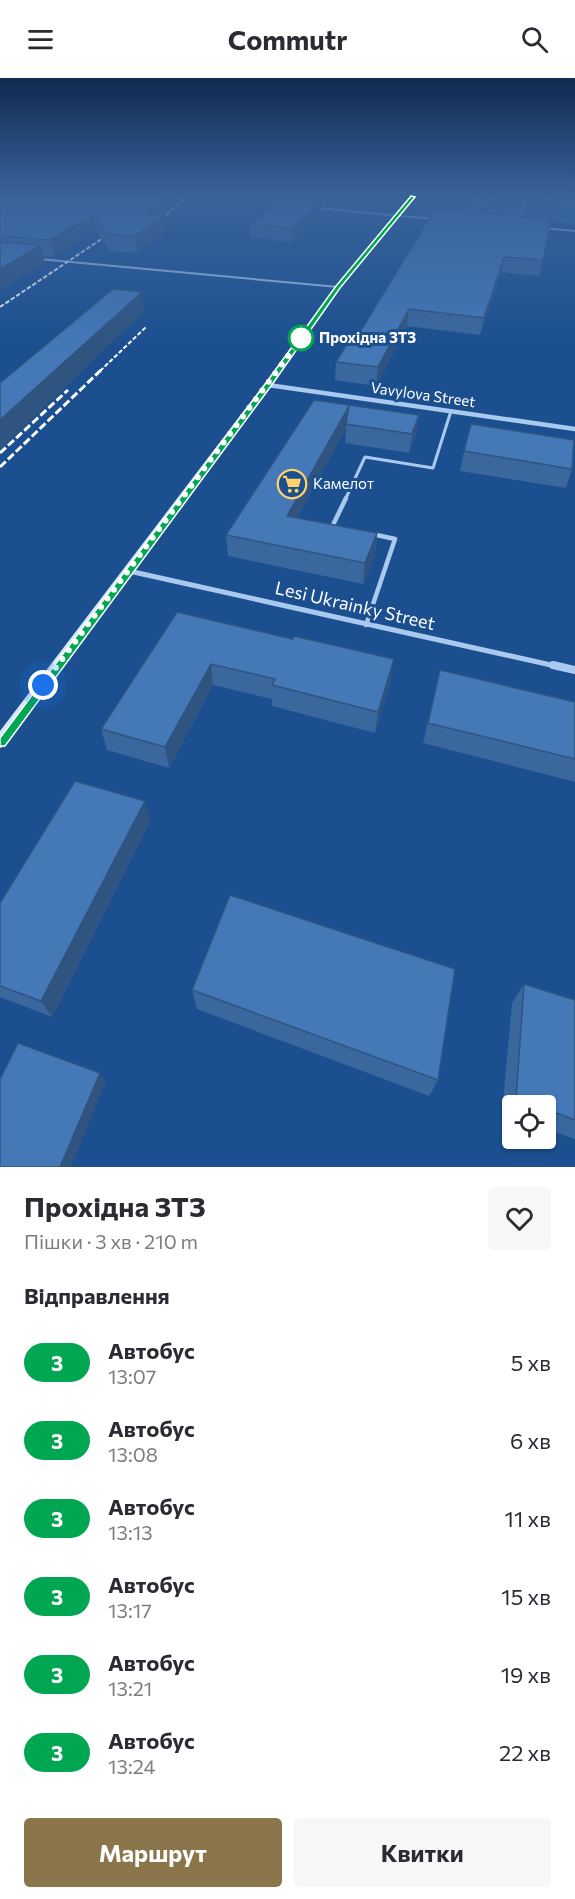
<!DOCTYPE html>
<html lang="uk">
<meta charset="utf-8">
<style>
:root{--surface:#fff;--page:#f7f7f7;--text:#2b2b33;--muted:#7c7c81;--accent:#8a764a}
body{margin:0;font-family:Commissioner,sans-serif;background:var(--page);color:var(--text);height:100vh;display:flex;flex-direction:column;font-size:22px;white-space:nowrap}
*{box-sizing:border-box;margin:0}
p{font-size:20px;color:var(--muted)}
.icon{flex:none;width:33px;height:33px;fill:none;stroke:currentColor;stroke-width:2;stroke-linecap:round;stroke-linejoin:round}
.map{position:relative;height:1089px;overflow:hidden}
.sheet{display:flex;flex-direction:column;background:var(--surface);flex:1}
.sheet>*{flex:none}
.badge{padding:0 12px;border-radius:20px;font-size:21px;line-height:39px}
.tools{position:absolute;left:502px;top:1017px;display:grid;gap:12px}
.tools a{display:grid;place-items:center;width:54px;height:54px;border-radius:6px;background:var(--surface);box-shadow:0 2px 4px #0004;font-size:30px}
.you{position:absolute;width:30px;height:30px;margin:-15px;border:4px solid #fff;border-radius:50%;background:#1a73e8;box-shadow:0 0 0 9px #1a73e833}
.map>.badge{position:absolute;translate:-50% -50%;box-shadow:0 0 0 3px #fff}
h2{padding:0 24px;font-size:22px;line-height:54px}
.round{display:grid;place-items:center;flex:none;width:63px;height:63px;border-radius:6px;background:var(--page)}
.headline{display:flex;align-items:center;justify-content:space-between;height:102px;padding:0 24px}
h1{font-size:28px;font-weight:700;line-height:45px}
.button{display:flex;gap:12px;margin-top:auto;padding:12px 24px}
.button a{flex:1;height:69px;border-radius:6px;background:var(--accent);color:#fff;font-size:24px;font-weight:700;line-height:69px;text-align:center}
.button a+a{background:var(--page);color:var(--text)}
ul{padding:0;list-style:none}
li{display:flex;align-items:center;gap:18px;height:78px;padding:0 24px}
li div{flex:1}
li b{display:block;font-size:22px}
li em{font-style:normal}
li .badge{min-width:66px;font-weight:700;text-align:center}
header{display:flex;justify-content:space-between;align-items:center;height:78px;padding:0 24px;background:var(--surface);font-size:27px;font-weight:700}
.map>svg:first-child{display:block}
.green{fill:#2e69ad}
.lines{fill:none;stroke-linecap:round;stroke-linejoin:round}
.path{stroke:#a9c9ee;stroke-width:1.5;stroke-dasharray:1.5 2;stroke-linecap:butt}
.lane-far2{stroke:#a9c9ee;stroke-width:2}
.lane-far1{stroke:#a9c9ee;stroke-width:3}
.lane{stroke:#a9c9ee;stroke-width:4.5}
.street-far3{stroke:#a9c9ee;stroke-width:2}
.street-far2{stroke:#a9c9ee;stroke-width:4.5}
.street-far1{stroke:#a9c9ee;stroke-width:5}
.street{stroke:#a9c9ee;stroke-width:8}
.secondary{fill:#d6e6fa;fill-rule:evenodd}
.rail-far1{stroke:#fff;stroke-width:2;stroke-dasharray:4.5 2;stroke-linecap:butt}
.rail{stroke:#fff;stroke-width:3;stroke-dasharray:8 3;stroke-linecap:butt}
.wall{fill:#3a679d}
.shaded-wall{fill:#305480}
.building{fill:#4478b7;stroke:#305480;stroke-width:1.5}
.line{fill:#00a651;stroke:#fff;stroke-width:1.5}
.walk{stroke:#fff;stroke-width:6;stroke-dasharray:0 10.8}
.stop-dot{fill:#fff;stroke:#00a651;stroke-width:3}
.labels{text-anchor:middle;stroke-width:6;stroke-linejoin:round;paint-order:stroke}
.far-stop-label{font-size:15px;font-weight:bold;fill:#fff;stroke:#1b4f8f;text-anchor:start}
.far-street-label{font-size:15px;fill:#fff;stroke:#1b4f8f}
.far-poi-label{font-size:15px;fill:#fff;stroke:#1b4f8f;text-anchor:start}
.street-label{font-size:18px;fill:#fff;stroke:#1b4f8f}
</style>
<header><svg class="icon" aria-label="menu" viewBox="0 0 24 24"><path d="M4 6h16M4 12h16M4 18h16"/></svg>Commutr<svg class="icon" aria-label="search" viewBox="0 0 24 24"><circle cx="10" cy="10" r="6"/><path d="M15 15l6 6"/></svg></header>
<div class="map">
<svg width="575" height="1089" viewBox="0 0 575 1089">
<rect width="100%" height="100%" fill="#1b4f8f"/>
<!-- green -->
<path class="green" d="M448 119H575V146L440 135Z"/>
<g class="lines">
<!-- path -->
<path class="path" d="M544 119 575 128
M473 121 489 124 481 126 470 123Z
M487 122 502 119
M521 142 526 119"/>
<!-- lane-far2 -->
<path class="lane-far2" d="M276 119 273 123 282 126
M318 130 399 138
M39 181 338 209"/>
<!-- lane-far1 -->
<path class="lane-far1" d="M345 422 365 379 433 390 451 333"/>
<!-- lane -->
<path class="lane" d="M334 449H332L346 420
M366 547 395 461 372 456"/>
<!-- street-far3 -->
<path class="street-far3" d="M399 138 437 141
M543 150 575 153"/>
<!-- street-far2 -->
<path class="street-far2" d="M268 307 575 351"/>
<!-- street-far1 -->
<path class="street-far1" d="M129 493 560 589"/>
<!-- street -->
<path class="street" d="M553 587 575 592"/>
<!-- secondary -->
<path class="secondary" d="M411 119H415L340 210 271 309 5 668 0 670V653L265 305 336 208Z"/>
<!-- rail-far1 -->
<path class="rail-far1" d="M166 137 186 119
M0 229 115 152
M100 293 146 249"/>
<!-- rail -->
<path class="rail" d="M0 375 68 312
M0 389 101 292"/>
</g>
<!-- wall -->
<path class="wall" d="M0 119 177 124 162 137 166 153 137 175 110 173 96 153 54 179 43 178 45 185 0 212Z
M286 119H337L328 128 322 127V134L292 164 251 160 250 146Z
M435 131 543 182 539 198 501 194 480 257 407 248 376 308 335 302 336 284 362 251Z
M314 322 416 356 409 375 345 365 346 350 297 440 377 455 375 476 363 506 228 478 226 457Z
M464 373 572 391 566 410 460 393Z
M177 534 391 602 375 655 272 628V621L213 607 169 690 107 672 101 651Z
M440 592 575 624V704L423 665Z
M150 743 52 939 0 919V825Z
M524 906 575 922V1061L546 1051V1028H513V1039L502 1035 512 925Z
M192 912 438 1002 429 1018 197 931Z"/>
<!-- shaded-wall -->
<path class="shaded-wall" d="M164 119H176L177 124 148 149 165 137 166 153 137 175 135 158 143 135Z
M328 119H337L328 128Z
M322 121V134L292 164V150Z
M93 137 96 153 54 179 50 162Z
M41 167 45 185 0 212V191Z
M504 179 501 194 480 257 484 240Z
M142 214 145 233 0 372V342Z
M409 231 407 248 376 308 378 289Z
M349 328 346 350 287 459V438Z
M419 337 416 356 409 375 412 356Z
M377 455 375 476 363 506 365 485Z
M394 581 391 602 375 655 378 634Z
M211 586 213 607 169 690 165 669Z
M145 723 150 743 52 939 41 923Z
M100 995 106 1004 71 1089H60Z"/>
<!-- building -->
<path class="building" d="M0 119H164L143 135 165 137 135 158 107 156 93 137 50 162 0 158Z
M286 119 322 121 292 150 250 146Z
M435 131 551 141 543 182 504 179 484 240 409 231 378 289 336 284 356 251H362Z
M0 164 41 167 0 191Z
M113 211 142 214 0 342V305Z
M314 322 419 337 412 356 346 346 349 328 287 438 377 455 365 485 226 457Z
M471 346 574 362 572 391 464 373Z
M177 534 293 561 294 558 394 581 378 634 272 607 275 601 211 586 165 669 101 651Z
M440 592 575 624V681L428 645Z
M75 703 145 723 41 923 0 908V825Z
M230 817 455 891 438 1002 192 912Z
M524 906 575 922V1042L546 1031V1028H535L516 1021Z
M18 965 100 995 60 1089H0V1001Z"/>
<!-- sky -->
<linearGradient id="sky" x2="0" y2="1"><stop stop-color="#0f2b4f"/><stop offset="0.44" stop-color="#39639b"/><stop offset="1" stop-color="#39639b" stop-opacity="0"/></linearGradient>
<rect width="575" height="271" fill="url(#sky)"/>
<!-- line -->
<path class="line" d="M411 118 415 119 340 210 271 308 5 668H0V660L266 305 336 208Z"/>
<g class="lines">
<!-- walk -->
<path class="walk" d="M43 607 303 258 301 260"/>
</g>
<!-- icons -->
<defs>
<g id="supermarket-ring" transform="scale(1.5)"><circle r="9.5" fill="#1b4f8f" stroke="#ffd166" stroke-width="1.5"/><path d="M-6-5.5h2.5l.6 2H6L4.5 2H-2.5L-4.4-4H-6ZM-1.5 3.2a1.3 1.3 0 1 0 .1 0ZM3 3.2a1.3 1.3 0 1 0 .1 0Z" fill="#ffd166"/></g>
</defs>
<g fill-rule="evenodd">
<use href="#supermarket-ring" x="292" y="406"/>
</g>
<!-- markers -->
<circle class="stop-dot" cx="301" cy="260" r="12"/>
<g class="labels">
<!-- far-stop labels -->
<g class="far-stop-label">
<text x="319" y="265">Прохідна ЗТЗ</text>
</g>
<!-- far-street labels -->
<g class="far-street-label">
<text transform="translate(423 317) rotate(8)" y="5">Vavylova Street</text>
</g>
<!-- far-poi labels -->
<g class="far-poi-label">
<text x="313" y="411">Камелот</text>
</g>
<!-- street labels -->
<g class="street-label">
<text transform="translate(355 528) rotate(13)" y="6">Lesi Ukrainky Street</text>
</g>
</g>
</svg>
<div class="tools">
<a><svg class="icon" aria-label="locate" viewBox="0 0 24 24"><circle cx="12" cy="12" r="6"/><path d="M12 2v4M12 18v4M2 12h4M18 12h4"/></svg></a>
</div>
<div class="you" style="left:43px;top:607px"></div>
</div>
<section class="sheet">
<div class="headline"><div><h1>Прохідна ЗТЗ</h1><p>Пішки · 3 хв · 210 m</p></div><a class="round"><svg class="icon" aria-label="heart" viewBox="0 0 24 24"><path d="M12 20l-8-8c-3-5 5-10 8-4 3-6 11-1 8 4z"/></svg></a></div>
<h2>Відправлення</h2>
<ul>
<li><span class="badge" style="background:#00a651;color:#fff">3</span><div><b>Автобус</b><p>13:07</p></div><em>5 хв</em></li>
<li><span class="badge" style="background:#00a651;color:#fff">3</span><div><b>Автобус</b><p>13:08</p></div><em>6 хв</em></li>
<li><span class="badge" style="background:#00a651;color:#fff">3</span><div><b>Автобус</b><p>13:13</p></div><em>11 хв</em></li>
<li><span class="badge" style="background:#00a651;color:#fff">3</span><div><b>Автобус</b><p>13:17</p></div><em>15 хв</em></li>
<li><span class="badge" style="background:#00a651;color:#fff">3</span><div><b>Автобус</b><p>13:21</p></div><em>19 хв</em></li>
<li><span class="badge" style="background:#00a651;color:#fff">3</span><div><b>Автобус</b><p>13:24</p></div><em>22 хв</em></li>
</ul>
<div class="button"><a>Маршрут</a><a>Квитки</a></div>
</section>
